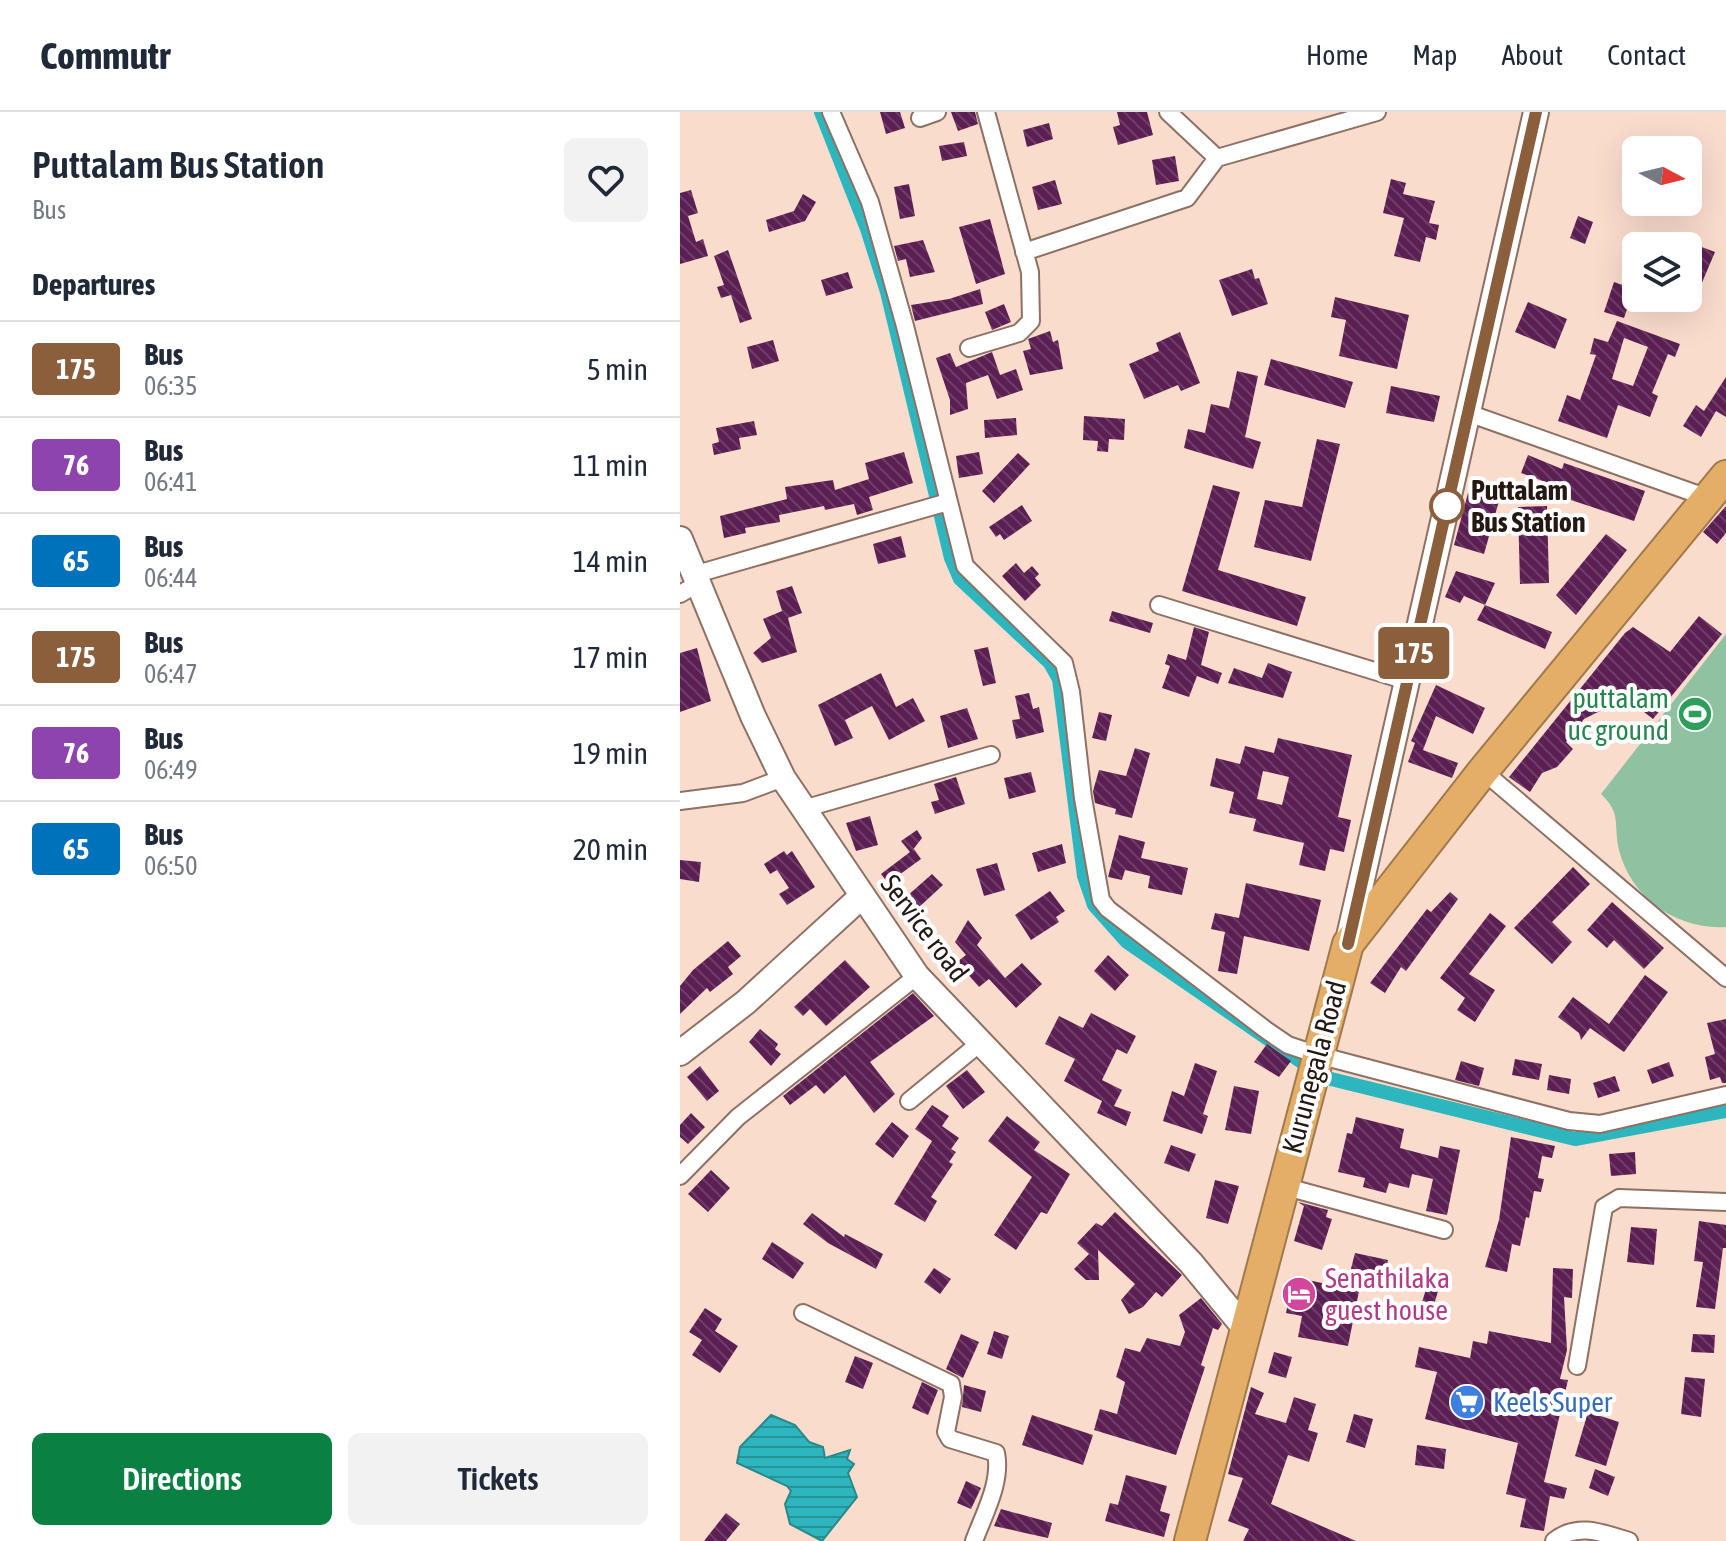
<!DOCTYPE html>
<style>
:root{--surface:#fff;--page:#f2f2f3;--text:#1f2937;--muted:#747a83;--line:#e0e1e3;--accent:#0b8043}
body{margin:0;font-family:"Asap Condensed",sans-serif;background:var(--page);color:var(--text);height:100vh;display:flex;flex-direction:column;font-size:30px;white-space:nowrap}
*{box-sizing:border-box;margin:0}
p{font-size:26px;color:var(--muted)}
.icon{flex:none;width:44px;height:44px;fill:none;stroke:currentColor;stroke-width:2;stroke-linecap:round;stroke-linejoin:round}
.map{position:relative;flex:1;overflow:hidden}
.sheet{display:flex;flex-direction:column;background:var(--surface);width:680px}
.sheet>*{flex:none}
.badge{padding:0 16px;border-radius:6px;font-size:28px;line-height:52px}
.needle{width:52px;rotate:97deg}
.tools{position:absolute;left:942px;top:24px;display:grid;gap:16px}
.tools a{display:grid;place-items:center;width:80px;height:80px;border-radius:12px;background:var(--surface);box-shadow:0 8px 32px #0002;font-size:40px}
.map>.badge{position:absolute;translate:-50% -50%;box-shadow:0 0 0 4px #fff}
h2{padding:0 32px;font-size:30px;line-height:72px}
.round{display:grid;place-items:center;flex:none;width:84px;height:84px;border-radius:12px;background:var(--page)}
.summary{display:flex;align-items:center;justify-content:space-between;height:136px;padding:0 32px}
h1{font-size:38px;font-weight:600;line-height:60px}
.primary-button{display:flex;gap:16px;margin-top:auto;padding:16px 32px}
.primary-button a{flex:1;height:92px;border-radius:12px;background:var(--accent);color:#fff;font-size:32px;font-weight:600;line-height:92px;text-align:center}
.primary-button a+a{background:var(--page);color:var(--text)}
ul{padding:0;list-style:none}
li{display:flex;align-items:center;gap:24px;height:96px;padding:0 32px;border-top:2px solid var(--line)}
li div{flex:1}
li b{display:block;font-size:30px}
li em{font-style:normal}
li .badge{min-width:88px;font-weight:700;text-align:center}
header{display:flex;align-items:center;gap:48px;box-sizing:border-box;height:112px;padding:0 40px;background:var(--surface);border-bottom:2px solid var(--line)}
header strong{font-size:38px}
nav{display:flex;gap:44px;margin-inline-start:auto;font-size:28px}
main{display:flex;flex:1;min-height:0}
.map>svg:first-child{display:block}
.pitch{fill:#8fc2a0}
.water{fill:url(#water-rules);stroke:#2a878a;stroke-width:2}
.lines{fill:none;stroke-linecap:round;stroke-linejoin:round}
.canal{stroke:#2db6bd;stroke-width:14}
.building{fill:url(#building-back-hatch);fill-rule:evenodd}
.street-casing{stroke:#8c7164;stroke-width:20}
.secondary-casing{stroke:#8c7164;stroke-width:28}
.highway-casing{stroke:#a07a4b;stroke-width:34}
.street{stroke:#fff;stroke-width:16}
.secondary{stroke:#fff;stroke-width:24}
.highway{stroke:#e4ae69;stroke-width:30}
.line-casing{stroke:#fff;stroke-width:18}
.line{stroke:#8b5e3c;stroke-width:12}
.stop-dot{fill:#fff;stroke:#8b5e3c;stroke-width:4}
.labels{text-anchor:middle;stroke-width:8;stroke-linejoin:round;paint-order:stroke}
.stop-label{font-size:28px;font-weight:bold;fill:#231813;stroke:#fff;text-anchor:start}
.leisure-label{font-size:28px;fill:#27864d;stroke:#fff;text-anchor:end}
.street-label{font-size:28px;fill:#231813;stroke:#fff}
.hotel-label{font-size:28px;fill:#b23c85;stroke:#fff;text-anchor:start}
.shop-label{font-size:28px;fill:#366cbe;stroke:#fff;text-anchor:start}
</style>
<header>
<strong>Commutr</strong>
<nav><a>Home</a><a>Map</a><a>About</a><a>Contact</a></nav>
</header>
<main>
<section class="sheet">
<div class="summary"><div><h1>Puttalam Bus Station</h1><p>Bus</p></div><a class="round"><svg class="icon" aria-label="heart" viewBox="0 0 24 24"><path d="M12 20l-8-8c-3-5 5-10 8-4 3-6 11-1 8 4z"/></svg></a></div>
<h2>Departures</h2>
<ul>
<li><span class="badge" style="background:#8b5e3c;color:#fff">175</span><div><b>Bus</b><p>06:35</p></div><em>5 min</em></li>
<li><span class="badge" style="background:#8e44ad;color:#fff">76</span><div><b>Bus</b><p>06:41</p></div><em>11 min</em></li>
<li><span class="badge" style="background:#0072bc;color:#fff">65</span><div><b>Bus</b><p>06:44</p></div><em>14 min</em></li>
<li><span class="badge" style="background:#8b5e3c;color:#fff">175</span><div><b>Bus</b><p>06:47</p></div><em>17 min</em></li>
<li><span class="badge" style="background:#8e44ad;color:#fff">76</span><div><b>Bus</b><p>06:49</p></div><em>19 min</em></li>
<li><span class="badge" style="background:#0072bc;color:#fff">65</span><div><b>Bus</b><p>06:50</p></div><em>20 min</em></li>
</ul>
<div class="primary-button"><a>Directions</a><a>Tickets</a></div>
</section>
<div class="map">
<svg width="1046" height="1429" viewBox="0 0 1046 1429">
<defs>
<pattern id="water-rules" width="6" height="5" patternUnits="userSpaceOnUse" patternTransform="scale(2)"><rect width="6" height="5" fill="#2db6bd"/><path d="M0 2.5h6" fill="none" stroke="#269398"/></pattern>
<pattern id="building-back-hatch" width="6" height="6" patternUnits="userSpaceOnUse" patternTransform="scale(2)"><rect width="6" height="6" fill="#5b1f53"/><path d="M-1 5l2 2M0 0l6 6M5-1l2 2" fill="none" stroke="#6f3e67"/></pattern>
</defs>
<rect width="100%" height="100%" fill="#fadccd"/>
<!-- pitch -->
<path class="pitch" d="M1046 522V815C997 818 951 786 939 738 933 711 942 702 921 682Z"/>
<!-- water -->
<path class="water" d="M91 1303 115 1313 129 1330 143 1335 145 1346 170 1338 167 1347 174 1352 168 1361 177 1385 142 1429 110 1412 105 1392 111 1379 107 1374 57 1351 60 1335Z"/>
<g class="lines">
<!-- canal -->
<path class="canal" d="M141 0 187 117 207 180 271 446 280 467 370 551 379 567 404 764 414 793 447 830 626 953
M647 966 895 1027 1046 999"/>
</g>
<!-- building -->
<path class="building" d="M200 0H220L225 16 206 22Z
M271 0H295L298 12 278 19Z
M437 0H467L473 23 438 33 433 15 440 13Z
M369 11 373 27 347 35 343 18Z
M284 30 287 44 262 49 259 34Z
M495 44 499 69 476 73 472 48Z
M711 67 726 71 723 82 755 89 749 111 759 113 756 128 746 125 740 150 714 144 724 106 703 101Z
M375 68 382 92 358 98 352 75Z
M229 72 235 104 220 107 214 75Z
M11 78 18 101 8 104 16 130 23 127 28 144 0 152V81Z
M123 82 136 90 125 109 89 120 86 108 114 99Z
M898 104 913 110 905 132 890 126Z
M310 107 325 162 296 172 279 115Z
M243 128 255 160 230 165 226 147 218 149 214 134Z
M1019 134 1035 140 1018 180 1008 175V159Z
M48 138 72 207 60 211 51 183 41 186 37 175 44 173 34 144Z
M572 157 575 167 579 166 588 192 552 204 539 168Z
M168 160 173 176 146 184 141 168Z
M934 170 954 177 944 206 924 200Z
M300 177 303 192 235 209 231 193 269 187Z
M655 185 729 203 717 257 659 244 666 208 651 205Z
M848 190 887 207 875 237 835 220Z
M324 192 331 210 312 218 305 200Z
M937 209 1000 232 995 245 988 242 972 281 978 284 970 305 938 293 927 326 878 309 887 283 900 288 916 243 910 242 914 226 928 230ZM944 226 968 235 953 274 932 267Z
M370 219 373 230 378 228 383 257 350 263 343 239 351 237 348 227Z
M500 220 520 271 501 279 498 273 464 287 449 252 479 239 476 231Z
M93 228 99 249 72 257 67 235Z
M312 240 320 263 336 257 343 278 317 287 308 263 286 271 288 297 270 303V288L256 246 270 241 276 255Z
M591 247 673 270 665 296 584 273Z
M557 259 578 264 565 325 581 330 573 357 504 336 508 317 525 321 531 292 549 296Z
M1046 265V305L1036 299 1021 325 1003 314 1016 293 1024 299Z
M711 274 760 284 754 310 706 301Z
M404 304 445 307 444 328 429 327 428 340 417 339 418 329 403 328Z
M336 306 337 323 305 326 304 308Z
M74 309 77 323 59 326 61 337 34 343 32 332 39 330 36 316Z
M637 327 660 332 631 449 574 435 585 388 622 395Z
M224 340 233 371 189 385 193 398 177 403 174 392 145 398 144 394 99 403 100 410 65 416 66 421 44 426 40 404 107 387 105 375 153 368 155 378 189 367 185 351Z
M299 340 303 362 279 366 276 344Z
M338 341 350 352 314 391 302 379Z
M848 343 882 357 884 351 965 379 954 409 873 382 876 374 841 361Z
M533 373 560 380 538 458 626 485 617 514 502 479Z
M788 381 819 389 804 442 774 433Z
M342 393 352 409 324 428 320 422 316 425 309 415Z
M867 394 869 471 840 472 838 395Z
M1046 394V421L1037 432 1023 420Z
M926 422 947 438 896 503 876 483Z
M221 424 226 445 198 452 193 432Z
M336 451 344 461 352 454 359 462 355 466 361 473 345 489 322 464Z
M776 459 815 471 805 493 784 484 780 491 765 485Z
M112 474 122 501 108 506 117 540 82 551 73 541 91 526 83 507 102 499 96 479Z
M805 493 872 520 865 537 797 508Z
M432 499 473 511 470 521 429 509Z
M1019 504 1042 522 973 607 936 578 920 599 904 607 886 630 893 637 877 655 862 661 850 680 829 665 945 521 953 515 990 540Z
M514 515 529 520 521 553 542 561 538 572 517 564 509 585 482 576 490 554 485 552 488 542 506 548Z
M308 535 316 571 303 574 294 538Z
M17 536 31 589 0 600V541Z
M588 551 612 560 603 586 548 571 554 556 582 566Z
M201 561 216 595 233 586 245 609 209 628 192 594 165 608 173 626 155 634 138 593Z
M756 573 805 596 793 622 756 604 743 638 778 651 772 666 728 650 735 631 731 629Z
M349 581 353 597 359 595 364 620 336 627 332 608 340 607 335 584Z
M287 596 298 627 268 636 260 604Z
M419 600 432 603 426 629 412 626Z
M598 626 672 643 658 705 671 708 664 740 650 737 645 759 619 753 624 731 573 719 576 707 549 701 554 680 530 674 536 646 560 652 565 634 594 641ZM583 659 609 665 602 693 577 687Z
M455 636 470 641 452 706 435 702 436 697 415 691 413 679 419 658 446 664Z
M351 660 356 680 329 687 324 666Z
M276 665 285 692 255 702 251 690 259 688 254 672Z
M190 704 198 733 176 739 166 711Z
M237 718 242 726 232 739 234 737 241 747 208 771 201 762 230 740 221 729Z
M439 723 465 730 461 746 508 756 502 783 468 776 470 764 445 758 442 768 428 765Z
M382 732 386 751 358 760 352 741Z
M104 739 107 743 112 739 135 775 107 793 99 782 109 776 97 758 90 762 84 752Z
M0 748 21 750 19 770 0 767Z
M317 751 325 778 304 784 296 757Z
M893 755 910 772 872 810 892 830 872 852 834 816Z
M252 762 263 773 237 797 226 785Z
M566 771 641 788 629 839 564 824 557 862 538 859 545 820 531 817 535 801 559 806Z
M370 779 385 799 376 805 379 810 351 828 335 803Z
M770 780 778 787 726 859 721 855 705 881 690 871 747 797 751 800Z
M932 790 984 836 964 857 934 828 927 836 907 818Z
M810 801 826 814 789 862 815 878 795 910 777 898 785 886 760 866Z
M288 808 302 826 297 833 325 866 342 851 362 872 336 896 309 867 299 875 277 850 286 843 275 830Z
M48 829 61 844 48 855 53 862 30 880 27 876 0 902V874L13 858Z
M428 843 449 863 435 879 414 859Z
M165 848 190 875 146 914 130 897 123 904 114 895Z
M965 863 988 880 944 940 910 916 901 928 899 921 878 905 893 885 929 912Z
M233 881 254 904 190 950 215 982 194 1001 165 963 144 982 136 973 110 993 103 984Z
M411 901 456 924 447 942 437 937 422 968 442 978 434 994 451 1000 446 1014 417 1001 422 989 384 969 395 947 365 932 379 904 403 916Z
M1046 907V971H1042L1040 965 1030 968 1025 945 1035 942 1027 911Z
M80 917 98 932 95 937 101 942 91 954 69 930Z
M587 932 611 949 599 965 574 950Z
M835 947 862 952 859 968 832 963Z
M781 949 804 956 799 974 775 968Z
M989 950 994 964 972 972 967 958Z
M515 951 537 959 523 1002 528 1004 522 1022 483 1009 492 979 504 984Z
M20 954 39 979 27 989 7 965Z
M287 958 305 980 283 997 266 974Z
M869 963 891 967 889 982 867 978Z
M935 964 940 979 918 986 913 971Z
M554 974 579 979 571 1022 545 1018Z
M252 993 269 1004 262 1014 279 1026 271 1037 276 1040 269 1050 273 1052 251 1085 257 1089 245 1110 214 1092 252 1029 235 1017Z
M11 1001 25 1015 8 1032 0 1025V1013Z
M327 1004 360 1030 354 1038 390 1062 367 1102 361 1100 336 1138 314 1123 352 1065 308 1029Z
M676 1005 724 1017 720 1036 758 1046 760 1034 780 1038 767 1103 746 1099 753 1067 732 1062 729 1076 709 1071 706 1081 683 1075 685 1066 658 1060 667 1021 672 1022Z
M212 1010 229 1024 213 1046 195 1032Z
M831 1025 875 1034 872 1046 862 1044 858 1066 864 1067 861 1080 854 1079 849 1106 846 1105 840 1134 832 1132 827 1160 805 1155 819 1108Z
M491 1033 516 1042 509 1060 484 1051Z
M955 1040 956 1062 931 1064 929 1042Z
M31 1058 50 1076 28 1100 8 1082Z
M535 1068 559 1074 548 1112 526 1106Z
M618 1090 648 1098 646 1105 652 1107 642 1138 614 1129 624 1094Z
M435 1100 502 1163 482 1185 476 1180 463 1195 449 1202 441 1188 455 1172 418 1138 419 1168H406L394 1157 409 1142 397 1131 416 1111 422 1114Z
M132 1101 164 1125 165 1122 203 1142 196 1157 148 1131 123 1112Z
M1019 1109 1046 1113V1136H1043L1035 1197 1016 1195 1023 1150 1014 1149Z
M951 1115 977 1117 974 1153 947 1150Z
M92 1130 124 1151 113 1167 82 1147Z
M675 1141 708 1148 702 1174 681 1169 668 1234 618 1225 622 1204 606 1201 613 1165 666 1176Z
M254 1156 271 1167 260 1182 244 1170Z
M873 1156 893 1157 892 1186 884 1185 887 1238 880 1267 888 1268 864 1370 887 1376 884 1387 870 1384 864 1419 840 1415 846 1387 826 1382 838 1331 745 1307 757 1260 735 1255 739 1235 790 1246 793 1229 807 1232 809 1219 871 1231Z
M751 1162 762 1165 754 1193 742 1190Z
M521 1186 542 1212 538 1218 533 1216 521 1253 525 1255 496 1343 414 1318 420 1297 437 1302 445 1270 436 1265 445 1236 460 1240 467 1226 500 1234 505 1220 499 1203Z
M25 1196 42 1207 35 1219 58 1234 40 1261 12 1243 22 1228 9 1220Z
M314 1219 329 1224 322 1247 307 1242Z
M281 1222 299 1230 283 1266 266 1257Z
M1013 1222 1035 1223 1034 1241 1011 1240Z
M594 1240 612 1245 606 1266 588 1261Z
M175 1244 193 1251 183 1277 165 1270Z
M1005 1265 1025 1267 1021 1305 1001 1302Z
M242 1270 258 1278 248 1303 232 1296Z
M284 1273 306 1279 301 1300 282 1295Z
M571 1275 584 1281 575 1302 606 1311 614 1285 636 1292 628 1318 638 1321 629 1350 608 1343 591 1392 676 1429H563L569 1417 548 1409 563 1366 548 1362Z
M908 1300 939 1310 926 1354 895 1344Z
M674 1302 693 1307 685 1336 666 1330Z
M352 1303 413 1323 403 1353 342 1333Z
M737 1333 766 1337 764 1357 735 1353Z
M915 1357 935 1365 928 1384 909 1376Z
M446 1363 487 1374 480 1399 490 1402 484 1425 425 1409 430 1391 438 1393Z
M286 1369 301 1376 291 1397 277 1391Z
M321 1397 372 1411 368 1426 314 1414Z
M46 1401 60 1412 46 1429H24Z"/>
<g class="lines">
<!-- street casing -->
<g class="street-casing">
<path id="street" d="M151 0 190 90 225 214 285 454 384 551 391 580 403 686 421 788 428 797 586 918 608 933 638 943 889 1009 920 1012 1046 983
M488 0 537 46
M240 6 257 0
M344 140 507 86 537 46 697 0
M289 236 339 221 351 209 350 160 306 0
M788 301 1028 386
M13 463 268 390
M0 482 17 472
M479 493 727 569
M803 659 1046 866
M0 689 63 681 103 666
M123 697 311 643
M229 989 300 931
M0 1064 58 1005 237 864
M603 1074 764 1118
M123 1201 271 1272 273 1285 266 1320 270 1327 316 1341C322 1370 304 1402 294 1429
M897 1254 924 1095 939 1086 1046 1090
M874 1429C897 1410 923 1421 949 1429"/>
</g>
<!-- secondary casing -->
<g class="secondary-casing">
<path id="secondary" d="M0 427 73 604 103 666 237 864 511 1151 564 1215
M668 829 856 0
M0 941 66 890 182 784"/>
</g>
<!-- highway casing -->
<g class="highway-casing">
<path id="highway" d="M510 1429 668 832 803 659 1046 364"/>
</g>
<!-- street -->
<use href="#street" class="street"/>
<!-- secondary -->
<use href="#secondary" class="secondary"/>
<!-- highway -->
<use href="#highway" class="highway"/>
</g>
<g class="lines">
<!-- line casing -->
<g class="line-casing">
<path id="line" d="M668 832 856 0"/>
</g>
<!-- line -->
<use href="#line" class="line"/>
</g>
<!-- icons -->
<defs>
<g id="stadium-disc" transform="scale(1.8)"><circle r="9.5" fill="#2e9e5b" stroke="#fff"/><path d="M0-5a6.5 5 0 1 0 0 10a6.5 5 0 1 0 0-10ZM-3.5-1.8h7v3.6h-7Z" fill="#fff"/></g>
<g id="hotel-disc" transform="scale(1.8)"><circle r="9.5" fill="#d1479c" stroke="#fff"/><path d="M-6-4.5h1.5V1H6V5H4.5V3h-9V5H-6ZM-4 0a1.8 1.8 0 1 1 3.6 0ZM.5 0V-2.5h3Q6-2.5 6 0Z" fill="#fff"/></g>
<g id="supermarket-disc" transform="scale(1.8)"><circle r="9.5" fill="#3f7fe0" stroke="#fff"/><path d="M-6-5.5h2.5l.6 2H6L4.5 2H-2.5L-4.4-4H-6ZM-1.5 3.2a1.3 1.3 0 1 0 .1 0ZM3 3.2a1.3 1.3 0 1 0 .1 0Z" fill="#fff"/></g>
</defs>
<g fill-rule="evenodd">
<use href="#stadium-disc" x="1015" y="602"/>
<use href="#hotel-disc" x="619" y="1182"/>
<use href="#supermarket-disc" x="787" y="1290"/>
</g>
<!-- markers -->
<circle class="stop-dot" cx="767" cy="394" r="16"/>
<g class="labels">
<!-- stop labels -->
<g class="stop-label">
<text x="791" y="388">Puttalam<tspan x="791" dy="32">Bus Station</tspan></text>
</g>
<!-- leisure labels -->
<g class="leisure-label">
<text x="989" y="596">puttalam<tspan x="989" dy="32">uc ground</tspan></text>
</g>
<!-- street labels -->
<g class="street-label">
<text transform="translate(245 816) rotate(53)" y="10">Service road</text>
<text transform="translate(634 955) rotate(-75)" y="10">Kurunegala Road</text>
</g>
<!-- hotel labels -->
<g class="hotel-label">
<text x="645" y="1176">Senathilaka<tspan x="645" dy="32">guest house</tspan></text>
</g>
<!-- shop labels -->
<g class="shop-label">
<text x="813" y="1300">Keels Super</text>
</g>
</g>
</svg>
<div class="tools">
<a><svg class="needle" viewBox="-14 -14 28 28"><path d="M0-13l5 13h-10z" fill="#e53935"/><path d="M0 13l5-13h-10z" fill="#747a83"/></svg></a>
<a><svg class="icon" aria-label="layers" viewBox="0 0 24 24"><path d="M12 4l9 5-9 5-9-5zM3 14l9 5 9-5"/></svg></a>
</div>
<b class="badge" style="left:734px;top:541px;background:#8b5e3c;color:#fff">175</b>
</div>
</main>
